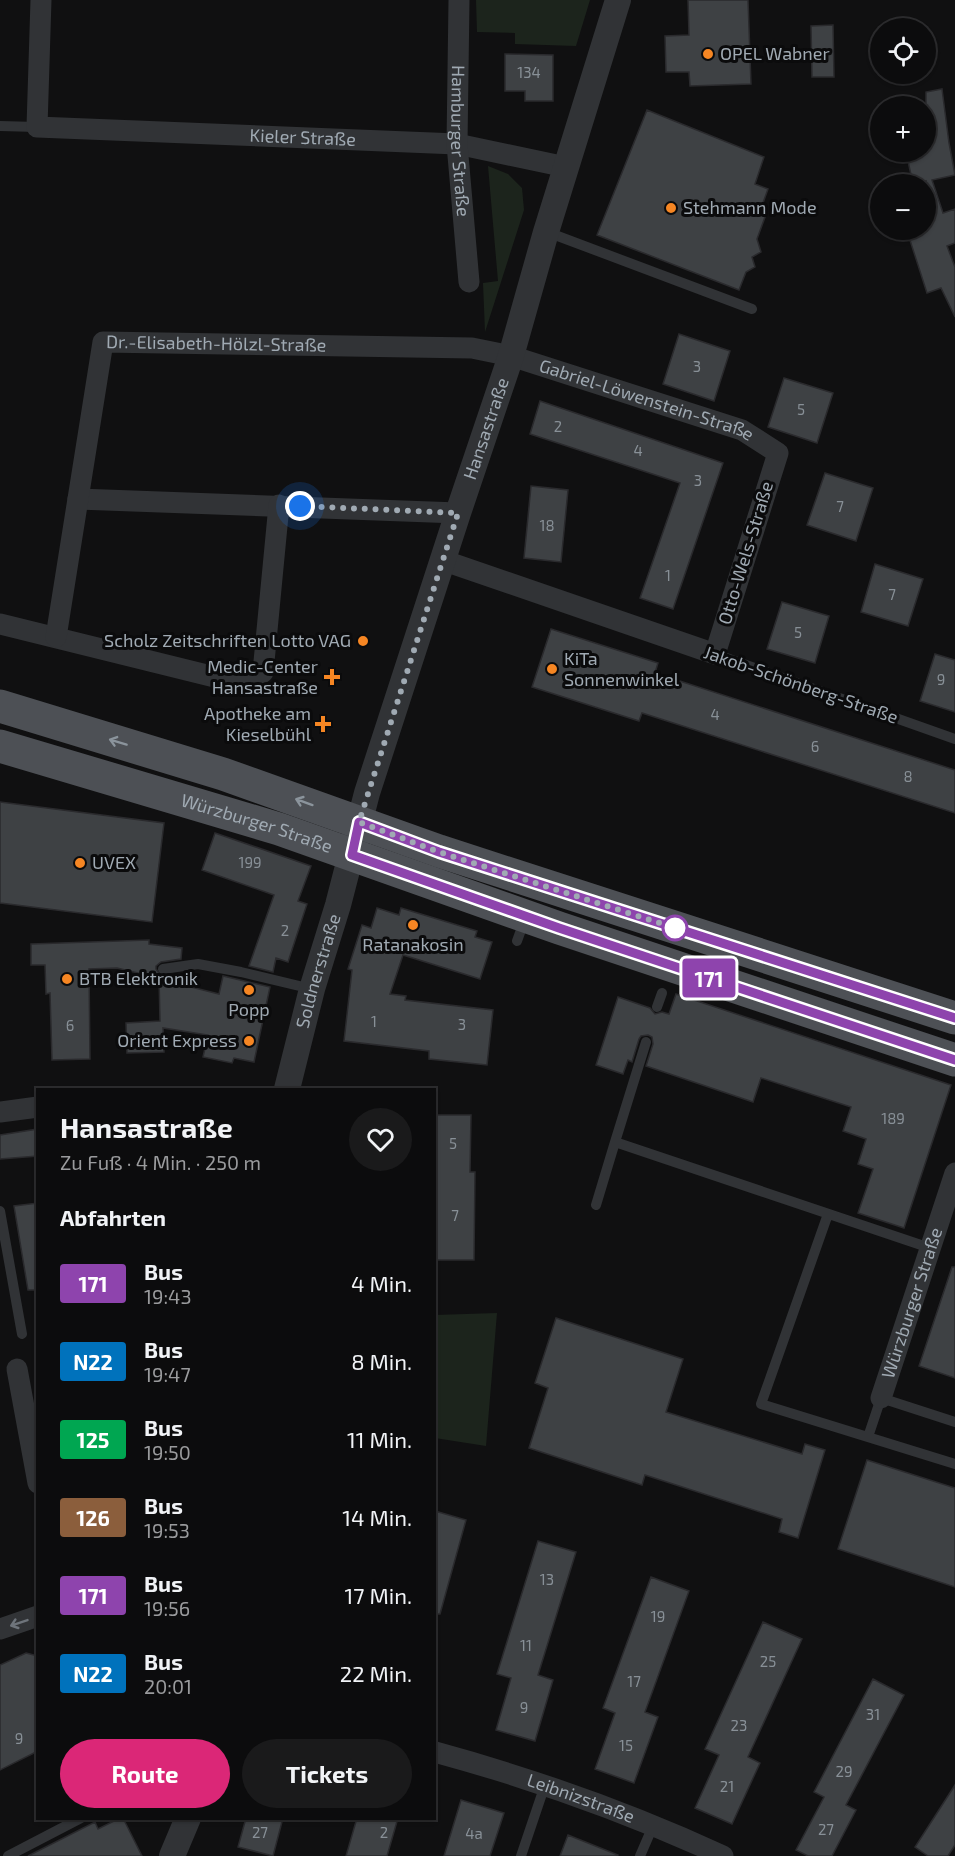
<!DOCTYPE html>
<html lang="de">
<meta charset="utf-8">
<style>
:root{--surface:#0c0c0d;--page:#1a1a1b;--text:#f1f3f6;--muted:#9a9b9d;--line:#2c2c2e;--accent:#db2777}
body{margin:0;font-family:"Exo 2",sans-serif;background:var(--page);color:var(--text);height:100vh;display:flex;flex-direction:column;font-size:22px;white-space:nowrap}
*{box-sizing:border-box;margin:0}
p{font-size:20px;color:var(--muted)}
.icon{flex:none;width:33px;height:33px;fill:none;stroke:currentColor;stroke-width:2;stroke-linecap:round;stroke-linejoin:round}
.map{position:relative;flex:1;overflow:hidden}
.sheet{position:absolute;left:36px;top:1088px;width:400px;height:732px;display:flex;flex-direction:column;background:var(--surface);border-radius:0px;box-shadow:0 2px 4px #0004,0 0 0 2px var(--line)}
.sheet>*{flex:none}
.badge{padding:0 12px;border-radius:4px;font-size:21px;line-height:39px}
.buttons{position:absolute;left:870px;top:18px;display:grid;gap:12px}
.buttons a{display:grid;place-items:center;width:66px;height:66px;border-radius:50%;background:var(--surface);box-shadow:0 2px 4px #0004,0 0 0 2px var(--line);font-size:30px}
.you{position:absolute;width:30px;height:30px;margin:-15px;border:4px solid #fff;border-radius:50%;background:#1a73e8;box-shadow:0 0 0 9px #1a73e833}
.map>.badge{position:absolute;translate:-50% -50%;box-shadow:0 0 0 3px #fff}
h2{padding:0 24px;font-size:22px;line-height:54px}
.round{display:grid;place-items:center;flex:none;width:63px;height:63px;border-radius:32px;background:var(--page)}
.summary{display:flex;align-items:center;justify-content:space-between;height:102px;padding:0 24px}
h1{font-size:28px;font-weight:700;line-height:45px}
.action{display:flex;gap:12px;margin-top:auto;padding:12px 24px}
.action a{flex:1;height:69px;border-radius:36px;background:var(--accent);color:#fff;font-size:24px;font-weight:700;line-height:69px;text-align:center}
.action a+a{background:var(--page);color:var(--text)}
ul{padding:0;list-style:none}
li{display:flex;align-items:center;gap:18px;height:78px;padding:0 24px}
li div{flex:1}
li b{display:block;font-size:22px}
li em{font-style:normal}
li .badge{min-width:66px;font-weight:700;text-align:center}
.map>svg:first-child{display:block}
.green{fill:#1c241c}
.building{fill:#3e4144;stroke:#2a2a2d;stroke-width:1.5}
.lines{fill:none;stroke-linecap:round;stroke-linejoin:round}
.service{stroke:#313336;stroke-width:10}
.minor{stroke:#313336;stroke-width:21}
.tertiary{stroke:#313336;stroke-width:26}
.primary{stroke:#4d5055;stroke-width:33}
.oneway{stroke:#8b949c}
.oneway2{stroke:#6e747b}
.line-casing{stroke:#fff;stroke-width:14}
.line{stroke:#8e44ad;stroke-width:9}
.walk{stroke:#a0aab3;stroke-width:6;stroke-dasharray:0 10.8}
.poi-dot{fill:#f68623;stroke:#0b0b0c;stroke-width:2}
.stop-dot{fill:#fff;stroke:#8e44ad;stroke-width:3}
.labels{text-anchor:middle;stroke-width:6;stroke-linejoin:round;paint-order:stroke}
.number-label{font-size:15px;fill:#889097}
.poi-label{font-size:18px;fill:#a0aab3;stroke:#0b0b0c;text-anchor:start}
.street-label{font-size:18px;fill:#a0aab3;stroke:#0b0b0c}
</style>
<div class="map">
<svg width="955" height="1856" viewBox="0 0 955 1856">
<rect width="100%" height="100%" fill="#101011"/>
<!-- green -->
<path class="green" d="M476 0H590L576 46 515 44V33L477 32Z
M488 166 508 174 522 188 524 210 485 332 483 283 498 281Z
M497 1313 486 1446 435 1438V1315Z"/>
<!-- building -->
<path class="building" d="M688 0H748L751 84 690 86 689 72H666L665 36 689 35Z
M833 25 834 77H812L811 26Z
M505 54 553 55V101H525V91H505Z
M942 89 949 143 955 175 932 180 943 213 955 209V243L947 246 955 267V317L941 288 927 293 908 234 926 230V181L913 184 906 152H926V92Z
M647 110 764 157 755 184 768 189 759 214 765 217 757 239 761 252 752 257 755 267 746 272 739 290 597 235Z
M679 334 730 351 714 401 663 384Z
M784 378 833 393 817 443 768 427Z
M540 401 723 463 673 609 640 598 680 483 530 434Z
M825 473 873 488 856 541 807 525Z
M531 486 568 490 561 562 524 558Z
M875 564 923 579 908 626 861 612Z
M782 602 829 616 815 663 767 649Z
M551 629 658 663 655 673 955 770V813L642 713 639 721 532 687Z
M935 654 955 660V712L920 701Z
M0 802 164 823 152 922 0 903Z
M215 833 311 866 298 901 307 904 288 962 276 958 273 972 249 966 274 895 202 870Z
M377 908 399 915 401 908 477 931 475 937 492 942 480 979 403 955 390 994 406 996 405 1000 493 1010 487 1065 429 1059V1051L344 1041 352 970 348 969 362 925 371 928Z
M149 940V944L182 948 181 959 161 962 156 966V969L161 976 180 974 179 984 219 994 223 976 270 987 254 1062 234 1058 232 1063 203 1057 208 1035 163 1028 164 1052 127 1053 126 1023 160 1021 159 978 117 968 89 969 90 1059 52 1060 50 993 46 994 45 965H31V944Z
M676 994 951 1085 904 1228 858 1213 873 1169 858 1164 866 1139 843 1131 851 1107 761 1078 753 1102 646 1066 653 1044 652 1037 648 1035 641 1036 639 1039 632 1062 628 1060 623 1074 596 1065 618 997 650 1008 655 1014 662 1012 669 1014Z
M435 1115H471L470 1172H475L474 1260H435Z
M38 1129V1156L0 1159V1135Z
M38 1203V1290H28L14 1206Z
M952 1267H955V1378L919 1366Z
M556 1318 683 1359 666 1412 802 1454 805 1444 825 1450 798 1538 779 1532 782 1519 645 1475 642 1485 529 1448 548 1388 535 1383Z
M867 1460 955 1488V1587L838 1549Z
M435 1511 466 1520 440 1614H435Z
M538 1541 576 1552 538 1675 553 1680 535 1741 496 1730 511 1678 497 1674Z
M651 1577 689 1591 645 1712 658 1717 634 1783 595 1769 615 1713 603 1708Z
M763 1622 802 1639 748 1757 760 1763 732 1824 695 1808 719 1755 705 1749Z
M26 1653 38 1656V1751L0 1770V1665Z
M873 1679 904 1695 846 1805 856 1810 832 1856H808L796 1850 824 1797 814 1792Z
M955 1785V1845L948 1856H928L915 1847Z
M461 1800 504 1813 490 1856H444Z
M120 1818H123L142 1856H28L95 1822 98 1829Z
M246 1818H283L273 1856 238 1847Z
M357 1818H398L387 1856H346Z
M568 1835 618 1855 617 1856H560Z"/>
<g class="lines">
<!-- service -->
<path class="service" d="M0 126 37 127
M547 232 752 309
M715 654 955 739
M517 941 525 919
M163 969 198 964 241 972 312 989
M657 1007 662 993
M646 1042 615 1142 930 1248
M596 1205 615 1142
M0 1211 22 1334
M828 1214 761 1404 955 1464
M868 1437 881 1398 955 1422
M8 1856 81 1818
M521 1856 545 1785
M640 1856 653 1826"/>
<!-- minor -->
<g class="minor">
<path id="s1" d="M41 0 37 127 457 144 566 167"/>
<path id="s2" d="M459 0 457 144 469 282"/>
<path d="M78 499 458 513"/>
<path d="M0 624 239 683 251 681 263 672 279 505"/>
<path id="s3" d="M56 637 103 342 472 348 511 356 742 430 778 453 715 654 442 560"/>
<path d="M0 1112 38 1107"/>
<path d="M17 1369 38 1483"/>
<path id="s4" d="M881 1398 955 1173"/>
<path d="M0 1629 38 1616"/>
<path id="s5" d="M435 1752C534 1779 630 1813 723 1856"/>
</g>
<!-- tertiary -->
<g class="tertiary">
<path id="s6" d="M287 1089 312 989 338 905 367 793 458 513 511 356 546 232 618 0"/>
<path d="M172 1856 188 1818"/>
</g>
<!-- primary -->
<g class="primary">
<path d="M0 706 223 774 439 851 955 1018"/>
<path id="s7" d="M0 746 279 829 559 928 955 1060"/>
</g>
</g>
<!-- one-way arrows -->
<defs><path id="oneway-shaft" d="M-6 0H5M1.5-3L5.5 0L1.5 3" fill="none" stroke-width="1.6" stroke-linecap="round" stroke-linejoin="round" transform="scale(1.5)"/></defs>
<g class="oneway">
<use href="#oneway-shaft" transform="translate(118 742) rotate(-163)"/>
<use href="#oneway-shaft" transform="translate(304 802) rotate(-160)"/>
</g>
<use class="oneway2" href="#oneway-shaft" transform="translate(19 1623) rotate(161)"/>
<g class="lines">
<!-- line casing -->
<g class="line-casing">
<path id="line" d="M955 1018 439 852 359 822 352 855 559 928 955 1060"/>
</g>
<!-- line -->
<use href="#line" class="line"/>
<!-- walk -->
<path class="walk" d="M300 506 458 513 359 822 439 852 675 928"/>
</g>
<!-- markers -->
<g class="poi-dot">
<circle cx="708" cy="54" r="6"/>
<circle cx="671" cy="208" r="6"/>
<circle cx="363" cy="641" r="6"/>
<circle cx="552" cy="669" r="6"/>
<path d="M329 668h6v6h6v6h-6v6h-6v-6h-6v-6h6z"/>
<path d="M320 715h6v6h6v6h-6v6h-6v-6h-6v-6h6z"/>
<circle cx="80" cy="863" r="6"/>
<circle cx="413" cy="925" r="6"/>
<circle cx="67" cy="979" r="6"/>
<circle cx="249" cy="990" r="6"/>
<circle cx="249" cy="1041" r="6"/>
</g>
<circle class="stop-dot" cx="675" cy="928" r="12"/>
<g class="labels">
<!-- number labels -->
<g class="number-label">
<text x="529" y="78">134</text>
<text x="697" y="372">3</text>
<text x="801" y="415">5</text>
<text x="558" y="432">2</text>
<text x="638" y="456">4</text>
<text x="698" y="486">3</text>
<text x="840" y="512">7</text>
<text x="547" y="531">18</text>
<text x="668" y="581">1</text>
<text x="892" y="600">7</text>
<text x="798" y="638">5</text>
<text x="941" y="685">9</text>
<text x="715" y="720">4</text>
<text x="815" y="752">6</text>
<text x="908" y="782">8</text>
<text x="250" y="868">199</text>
<text x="285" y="936">2</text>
<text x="374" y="1027">1</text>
<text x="462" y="1030">3</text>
<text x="70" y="1031">6</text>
<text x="893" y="1124">189</text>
<text x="453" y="1149">5</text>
<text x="455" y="1221">7</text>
<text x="547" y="1585">13</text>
<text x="658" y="1622">19</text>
<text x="526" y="1651">11</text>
<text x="768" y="1667">25</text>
<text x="634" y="1687">17</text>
<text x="524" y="1713">9</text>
<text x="873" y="1720">31</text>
<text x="739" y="1731">23</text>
<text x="19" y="1744">9</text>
<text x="626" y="1751">15</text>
<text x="844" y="1777">29</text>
<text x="727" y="1792">21</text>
<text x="826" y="1835">27</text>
<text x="260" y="1838">27</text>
<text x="384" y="1838">2</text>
<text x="474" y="1839">4a</text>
</g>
<!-- poi labels -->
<g class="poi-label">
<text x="720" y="60">OPEL Wabner</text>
<text x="683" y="214">Stehmann Mode</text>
<text x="351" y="647" text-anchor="end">Scholz Zeitschriften Lotto VAG</text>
<text x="564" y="665">KiTa<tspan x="564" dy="21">Sonnenwinkel</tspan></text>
<text x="318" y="673" text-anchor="end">Medic-Center<tspan x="318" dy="21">Hansastraße</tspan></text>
<text x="311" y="720" text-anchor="end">Apotheke am<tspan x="311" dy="21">Kieselbühl</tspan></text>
<text x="92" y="869">UVEX</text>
<text x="413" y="951" text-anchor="middle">Ratanakosin</text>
<text x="79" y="985">BTB Elektronik</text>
<text x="249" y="1016" text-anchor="middle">Popp</text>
<text x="237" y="1047" text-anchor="end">Orient Express</text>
</g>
<!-- street labels -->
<g class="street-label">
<text dy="6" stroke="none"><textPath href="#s1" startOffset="393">Kieler Straße</textPath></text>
<text dy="6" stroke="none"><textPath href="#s2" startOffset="141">Hamburger Straße</textPath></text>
<text dy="6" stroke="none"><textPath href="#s3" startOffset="412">Dr.-Elisabeth-Hölzl-Straße</textPath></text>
<text dy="6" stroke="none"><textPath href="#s3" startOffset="850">Gabriel-Löwenstein-Straße</textPath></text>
<text dy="6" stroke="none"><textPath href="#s6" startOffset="690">Hansastraße</textPath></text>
<text transform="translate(746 553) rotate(-73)" y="6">Otto-Wels-Straße</text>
<text transform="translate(801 685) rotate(19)" y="6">Jakob-Schönberg-Straße</text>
<text dy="6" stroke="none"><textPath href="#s7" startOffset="268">Würzburger Straße</textPath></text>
<text dy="6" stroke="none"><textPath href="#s6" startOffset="122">Soldnerstraße</textPath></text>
<text dy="6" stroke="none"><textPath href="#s4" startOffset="100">Würzburger Straße</textPath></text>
<text dy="6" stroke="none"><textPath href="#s5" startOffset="153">Leibnizstraße</textPath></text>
</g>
</g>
</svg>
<div class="buttons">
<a><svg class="icon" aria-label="locate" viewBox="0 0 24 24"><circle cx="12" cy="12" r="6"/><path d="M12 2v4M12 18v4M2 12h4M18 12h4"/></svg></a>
<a>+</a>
<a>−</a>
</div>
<div class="you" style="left:300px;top:506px"></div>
<b class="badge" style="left:709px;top:978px;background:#8e44ad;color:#fff">171</b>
<section class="sheet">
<div class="summary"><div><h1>Hansastraße</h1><p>Zu Fuß · 4 Min. · 250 m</p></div><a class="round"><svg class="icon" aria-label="heart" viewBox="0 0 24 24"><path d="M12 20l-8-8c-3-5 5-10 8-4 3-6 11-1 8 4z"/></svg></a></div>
<h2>Abfahrten</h2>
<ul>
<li><span class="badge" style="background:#8e44ad;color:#fff">171</span><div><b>Bus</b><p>19:43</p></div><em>4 Min.</em></li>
<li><span class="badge" style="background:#0072bc;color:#fff">N22</span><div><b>Bus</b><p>19:47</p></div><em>8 Min.</em></li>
<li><span class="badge" style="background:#00a651;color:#fff">125</span><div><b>Bus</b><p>19:50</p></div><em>11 Min.</em></li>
<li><span class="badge" style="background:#8b5e3c;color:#fff">126</span><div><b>Bus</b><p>19:53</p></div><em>14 Min.</em></li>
<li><span class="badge" style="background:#8e44ad;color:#fff">171</span><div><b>Bus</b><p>19:56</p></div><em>17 Min.</em></li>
<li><span class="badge" style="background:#0072bc;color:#fff">N22</span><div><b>Bus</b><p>20:01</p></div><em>22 Min.</em></li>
</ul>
<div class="action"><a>Route</a><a>Tickets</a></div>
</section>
</div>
